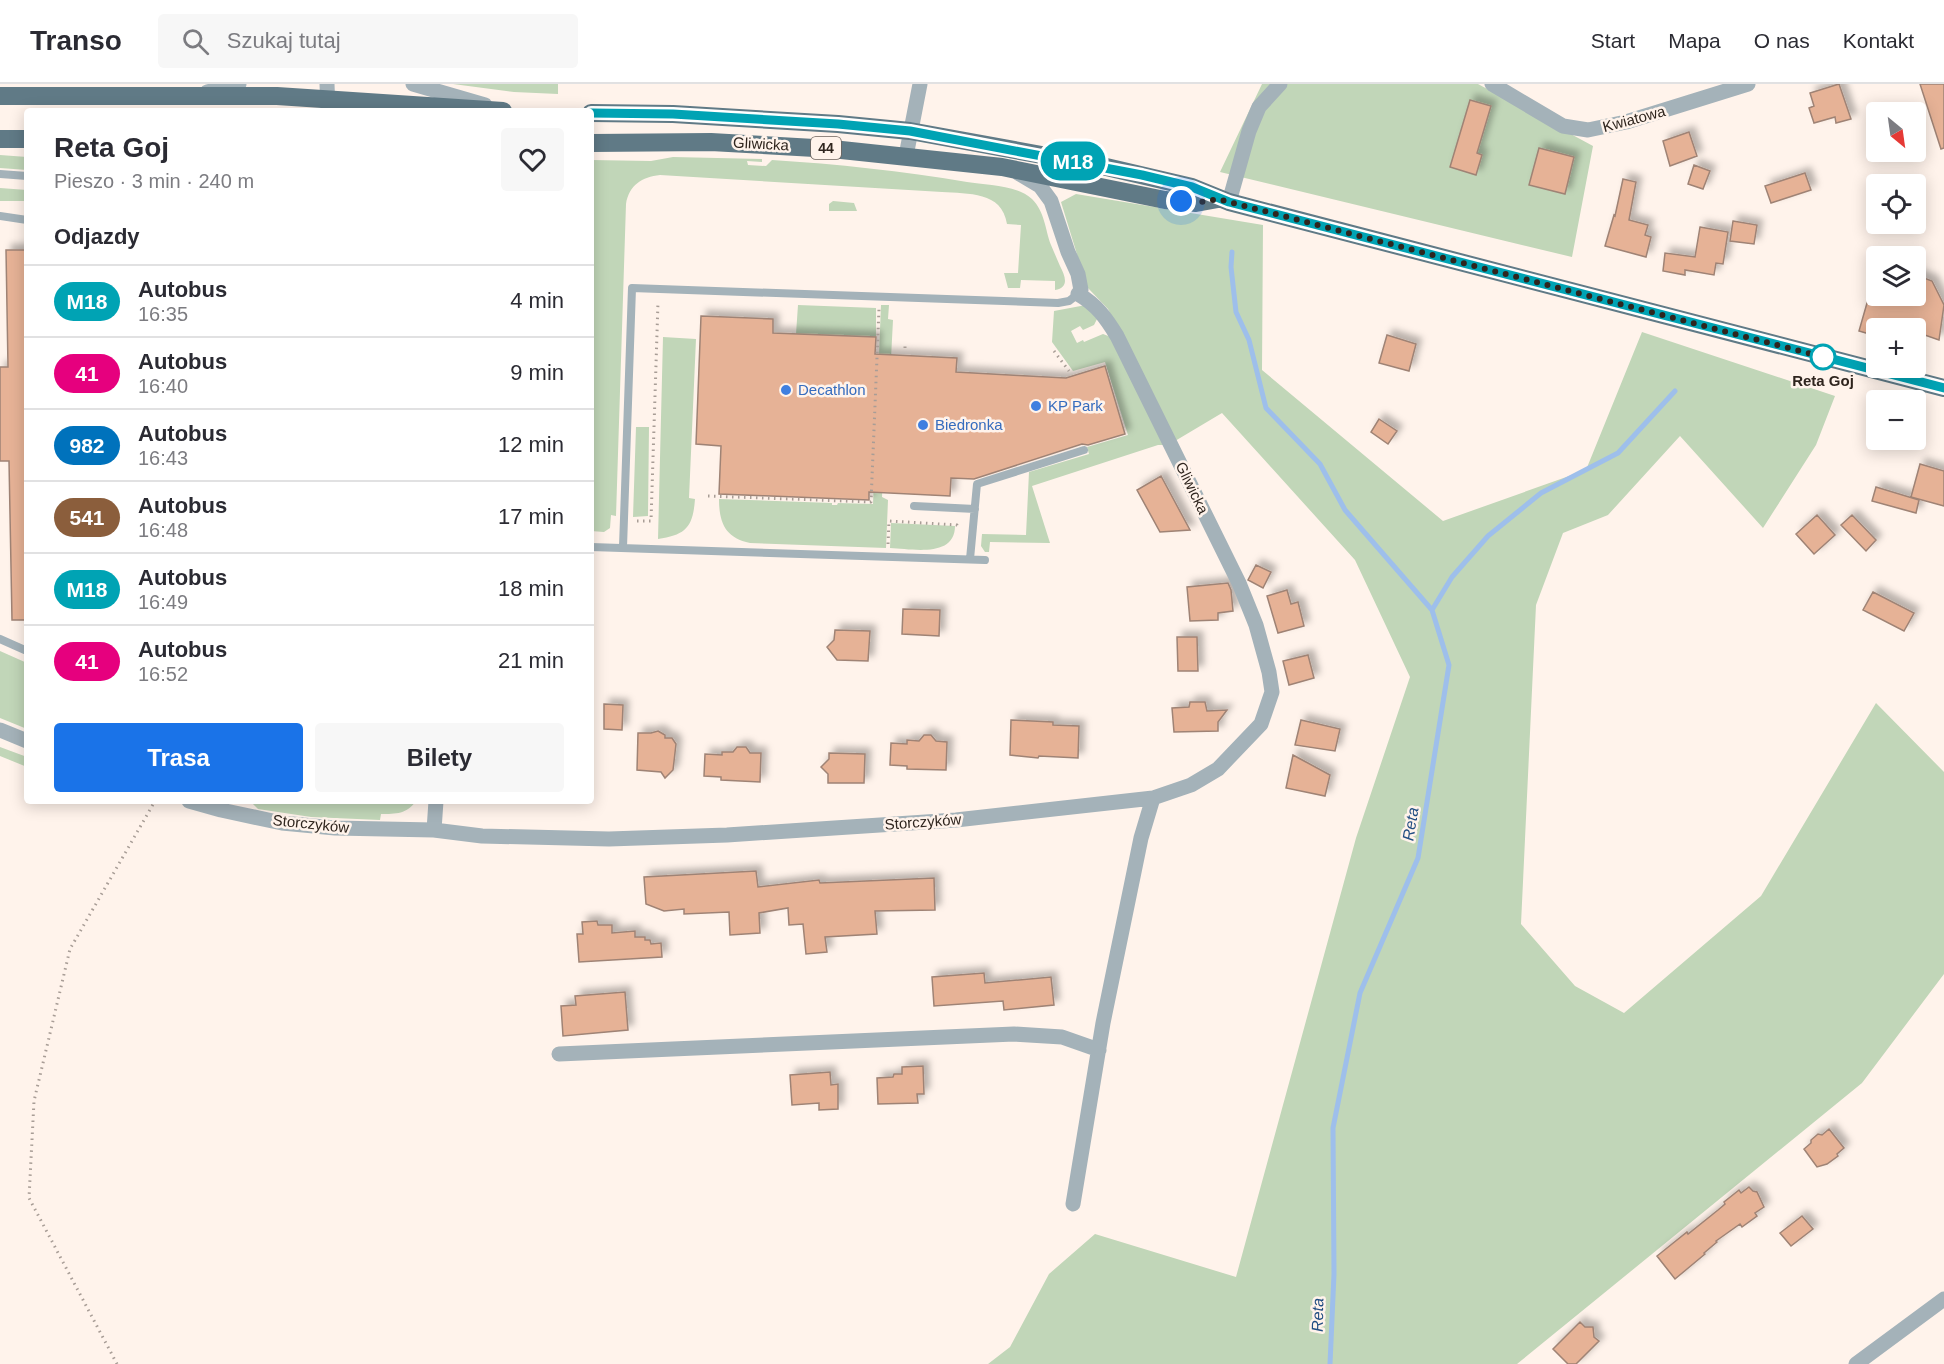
<!DOCTYPE html>
<html lang="pl">
<meta charset="utf-8">
<style>
:root{--surface:#fff;--page:#f7f7f7;--text:#2b2b33;--muted:#7c7c81;--line:#e1e1e2;--accent:#1a73e8}
body{margin:0;font-family:Helvetica,sans-serif;background:var(--page);color:var(--text);height:100vh;display:flex;flex-direction:column;font-size:22px;white-space:nowrap}
*{box-sizing:border-box;margin:0}
p{font-size:20px;color:var(--muted)}
.icon{flex:none;width:33px;height:33px;fill:none;stroke:currentColor;stroke-width:2;stroke-linecap:round;stroke-linejoin:round}
.map{position:relative;flex:1;overflow:hidden}
.sheet{position:absolute;left:24px;top:24px;width:570px;height:696px;display:flex;flex-direction:column;background:var(--surface);border-radius:6px;box-shadow:0 3px 15px #0003}
.sheet>*{flex:none}
.badge{padding:0 12px;border-radius:20px;font-size:21px;line-height:39px}
.needle{width:39px;rotate:151deg}
.tools{position:absolute;left:1866px;top:18px;display:grid;gap:12px}
.tools a{display:grid;place-items:center;width:60px;height:60px;border-radius:6px;background:var(--surface);box-shadow:0 3px 15px #0003;font-size:30px}
.you{position:absolute;width:30px;height:30px;margin:-15px;border:4px solid #fff;border-radius:50%;background:#1a73e8;box-shadow:0 0 0 9px #1a73e833}
.map>.badge{position:absolute;translate:-50% -50%;box-shadow:0 0 0 3px #fff}
h2{padding:0 30px;font-size:22px;line-height:54px}
.round{display:grid;place-items:center;flex:none;width:63px;height:63px;border-radius:6px;background:var(--page)}
.summary{display:flex;align-items:center;justify-content:space-between;height:102px;padding:0 30px}
h1{font-size:28px;font-weight:700;line-height:45px}
.action{display:flex;gap:12px;margin-top:auto;padding:12px 30px}
.action a{flex:1;height:69px;border-radius:6px;background:var(--accent);color:#fff;font-size:24px;font-weight:700;line-height:69px;text-align:center}
.action a+a{background:var(--page);color:var(--text)}
ul{padding:0;list-style:none}
li{display:flex;align-items:center;gap:18px;height:72px;padding:0 30px;border-top:2px solid var(--line)}
li div{flex:1}
li b{display:block;font-size:22px}
li em{font-style:normal}
li .badge{min-width:66px;font-weight:700;text-align:center}
header{display:flex;align-items:center;gap:36px;box-sizing:border-box;height:84px;padding:0 30px;background:var(--surface);border-bottom:2px solid var(--line)}
header strong{font-size:28px}
nav{display:flex;gap:33px;margin-inline-start:auto;font-size:21px}
.search{width:420px;height:54px;background:var(--page);display:flex;align-items:center;gap:15px;box-sizing:border-box;padding:0 21px;border-radius:6px;color:var(--muted);font-size:22px}
.map>svg:first-child{display:block}
.green{fill:#c1d6b8}
.lines{fill:none;stroke-linecap:round;stroke-linejoin:round}
.stream{stroke:#9ebfeb;stroke-width:5}
.building{fill:#e6b296;stroke:#9f8375;stroke-width:1.5;filter:url(#shadow)}
.path{stroke:#a89d96;stroke-width:3;stroke-dasharray:1.5 4.5;stroke-linecap:butt}
.lane{stroke:#a4b2b9;stroke-width:8}
.street{stroke:#a4b2b9;stroke-width:15}
.primary{stroke:#607a86;stroke-width:18}
.line-casing{stroke:#fff;stroke-width:14}
.line{stroke:#00a3b4;stroke-width:9}
.walk{stroke:#2f251e;stroke-width:6;stroke-dasharray:0 10.8}
.stop-dot{fill:#fff;stroke:#00a3b4;stroke-width:3}
.shop-dot{fill:#3f7fe0;stroke:#fff3eb;stroke-width:2}
.labels{text-anchor:middle;stroke-width:5;stroke-linejoin:round;paint-order:stroke}
.shield{fill:#fff3eb;stroke:#6d635c;stroke-width:1.5}
.shield-label{font-size:14px;font-weight:bold;fill:#2f251e}
.street-label{font-size:15px;fill:#2f251e;stroke:#fff3eb}
.stop-label{font-size:15px;font-weight:bold;fill:#2f251e;stroke:#fff3eb}
.shop-label{font-size:15px;fill:#366cbe;stroke:#fff3eb;text-anchor:start}
.water-label{font-size:16px;font-style:italic;fill:#214d82;stroke:#fff3eb}
</style>
<header>
<strong>Transo</strong>
<div class="search"><svg class="icon" aria-label="search" viewBox="0 0 24 24"><circle cx="10" cy="10" r="6"/><path d="M15 15l6 6"/></svg>Szukaj tutaj</div>
<nav><a>Start</a><a>Mapa</a><a>O nas</a><a>Kontakt</a></nav>
</header>
<div class="map">
<svg width="1944" height="1280" viewBox="0 0 1944 1280">
<defs>
<filter id="shadow"><feDropShadow dx="5.5" dy="-5.5" stdDeviation="3" flood-color="#0004"/></filter>
</defs>
<rect width="100%" height="100%" fill="#fff3eb"/>
<!-- green -->
<path class="green" d="M453 0H558V10L514 8Z
M1262 0H1478L1593 62 1572 173 1220 88Z
M0 71 27 73V86L0 84Z
M673 73 762 75V78L747 77 748 81 766 82 772 76C837 80 902 87 967 98 986 101 1017 101 1032 115 1045 128 1045 145 1051 161 1054 168 1057 175 1060 182 1065 192 1070 203 1055 206V197L1021 196 1020 204H1008L1004 189H1018L1021 141 1007 140C1002 107 968 110 942 108L660 91C642 93 629 101 626 120L616 432 611 431 610 444 604 448 591 447V76L651 77Z
M0 104 27 106V117H0Z
M1076 110 1263 141 1262 286 1443 437 1586 386 1642 248 1835 312 1816 361 1763 444 1680 352 1608 431 1563 449 1536 521 1521 840 1575 902 1624 929 1761 812 1876 619 1944 688V890L1862 999 1517 1280H988L1010 1263 1049 1190 1095 1150 1236 1193 1356 754 1410 593 1355 476 1222 329 1175 357 1108 225 1087 203 1061 118Z
M833 117 854 119 857 127H829V120Z
M798 221 876 224V253L796 250Z
M881 221H889L888 235 893 236 885 389 883 392 882 413 888 416 886 464 750 459C725 454 719 438 719 415L832 419V421H837L838 419 873 420Z
M1086 221 1097 235 1094 241 1083 246 1080 242 1071 247 1077 259 1083 256 1084 258 1103 250 1111 253 1166 361H1158L1032 402 1050 459 990 458 989 468H985L981 462 982 450 1026 451 1029 388 1089 370 1087 363 1128 351 1105 278 1073 287 1052 258 1054 227Z
M663 253 696 255 689 414 695 415C693 443 686 451 658 455Z
M636 343H649L648 432 633 433Z
M891 439 955 442C955 474 912 465 890 464Z
M0 567 27 579V645L0 634Z
M0 663 27 673V683L0 672Z
M250 717H416C407 730 396 730 381 730L380 736 311 733 258 725Z"/>
<g class="lines">
<!-- stream -->
<path class="stream" d="M1232 168 1231 183 1236 228 1249 256 1266 324 1320 380 1345 426 1432 526
M1330 1280 1334 1190 1333 1044 1360 909 1418 774 1449 581 1432 526 1452 493 1488 452 1541 409 1618 369 1675 307"/>
</g>
<!-- building -->
<path class="building" d="M1839 0 1851 35 1836 39 1835 33 1814 39 1809 24 1814 22 1810 9Z
M1920 0H1944V64L1941 65Z
M1470 16 1491 22 1477 69 1482 71 1476 91 1450 83Z
M1689 48 1697 72 1670 82 1663 57Z
M1539 64 1574 73 1565 110 1529 101Z
M1694 81 1710 87 1703 105 1688 100Z
M1805 89 1811 106 1771 119 1765 102Z
M1623 95 1636 98 1629 136 1648 141 1645 151 1651 153 1646 173 1605 162 1614 131 1615 132Z
M1733 137 1757 141 1754 160 1730 157Z
M1700 143 1728 148 1723 180 1716 179 1714 191 1685 186V191L1663 187 1665 169 1695 173Z
M6 166H27V536H12L9 377H0V283H8Z
M1916 191 1932 197 1944 221 1939 256 1916 248V244H1876V252L1859 247 1869 212H1916Z
M701 232 773 235V249L876 253 875 270 957 274 956 288 1066 294 1105 282 1125 350 1088 361 1082 360 974 395 951 394 950 412 869 408V416L719 410 721 362 696 360Z
M1387 251 1416 260 1409 287 1379 279Z
M1379 335 1397 347 1388 360 1371 348Z
M1920 380 1944 387V422L1911 413Z
M1161 392 1190 446 1160 448 1137 406Z
M1876 403 1919 416 1916 429 1872 417Z
M1817 431 1835 451 1814 470 1796 450Z
M1852 431 1876 456 1866 467 1841 441Z
M1256 481 1271 488 1263 504 1248 496Z
M1228 499 1231 506 1233 527 1218 529V536L1190 537 1187 503Z
M1287 506 1291 520 1298 518 1304 542 1278 549 1267 512Z
M1873 508 1914 529 1904 547 1863 526Z
M903 525 940 526 939 552 902 550Z
M835 546 870 547 868 577 837 576 827 563 834 556Z
M1177 553H1197L1198 587H1178Z
M1308 571 1314 594 1289 601 1283 577Z
M1190 618H1205L1207 627 1227 626 1218 638V647L1174 648 1172 624 1189 623Z
M604 620 623 621 622 646 604 645Z
M1011 636 1053 638V641L1079 642 1078 674 1039 672 1038 674 1010 671Z
M1301 636 1340 645 1335 667 1295 661Z
M658 647 665 651V654H672L676 660 673 686 665 694 661 688 637 686 638 649H651Z
M924 651H931L936 657 947 658 946 686 907 685V682L890 681 891 659 907 660V656L919 657Z
M737 663H746L750 669H761L760 698 721 696V693L704 692 705 670 722 671V668H733Z
M829 669 865 670 864 699H828V690L821 683 829 675Z
M1293 671 1330 691 1325 712 1286 704Z
M756 787 758 803 819 796 820 799 934 794 935 826 875 827 877 850 825 853 827 868 806 870 803 840 789 841 788 824 759 829 760 849 730 851 729 828 684 830V825L664 827 646 820 644 793Z
M597 837 598 841H612V849L635 847V853H645V856H650L651 860 661 859 662 873 579 878 577 850H583L582 838Z
M984 889 985 899 1051 893 1054 921 1004 926 1003 917 934 922 932 893Z
M625 908 628 946 563 952 561 922 576 921 575 912Z
M923 982 924 1010H917L918 1019 878 1020 877 994 893 993 894 990H902V983Z
M830 988 831 1001 838 1000V1025L819 1026V1019L792 1021 790 991Z
M1829 1045 1844 1064 1837 1070 1838 1072 1827 1080 1817 1083 1804 1065 1811 1059V1056L1818 1050 1822 1051Z
M1749 1103 1753 1107 1757 1108 1764 1123 1755 1129 1757 1132 1742 1143 1740 1140 1716 1157 1717 1158 1704 1169 1705 1170 1675 1195 1657 1172 1687 1148 1688 1150 1718 1126 1725 1120 1724 1118 1739 1106 1741 1109Z
M1802 1132 1813 1145 1791 1162 1780 1149Z
M1580 1238 1585 1243H1593L1594 1253 1599 1257 1576 1280H1568L1553 1265Z"/>
<g class="lines">
<!-- path -->
<path class="path" d="M905 264V258
M1054 267 1069 287
M708 412 871 418 879 225
M637 437H651L658 218
M888 460 889 437 957 441 958 445
M117 1280 29 1114 34 1017 70 865 155 717"/>
<!-- lane -->
<path class="lane" d="M0 90 27 92
M0 132 27 136
M914 422 975 425
M591 463 985 476
M623 463 632 204 1058 219 1069 217 1078 210
M970 475 977 400 1084 366
M0 555 27 567"/>
<!-- street -->
<path class="street" d="M327 0 328 27
M413 0 485 21
M1492 0 1563 42 1588 46 1626 38 1748 0
M207 8 239 0
M906 72 920 0
M1229 118 1249 47 1259 23 1280 0
M0 646 27 657
M189 717 221 726 282 739 335 744 434 746 482 752 609 755 727 751 956 736 1153 714 1191 701 1218 685 1261 640 1272 608 1269 588 1256 541 1239 499 1117 252C1106 234 1097 221 1078 210L1081 206 1078 190 1068 168 1051 117 1040 102 1018 89
M434 746 436 717
M559 970 1014 950 1062 953 1099 966
M1073 1120 1103 939 1141 754 1153 714
M1856 1280 1944 1215"/>
<!-- primary -->
<path class="primary" d="M0 12H277L503 27
M591 29 673 30 838 40 910 47 1102 82 1192 103 1229 118 1944 304
M0 55H27
M591 59 711 58 832 65 1002 83 1165 116 1196 119 1218 115"/>
</g>
<g class="lines">
<!-- line casing -->
<g class="line-casing">
<path id="line" d="M591 29 673 30 838 40 910 47 1142 91 1192 103 1229 118 1944 304"/>
</g>
<!-- line -->
<use href="#line" class="line"/>
<!-- walk -->
<path class="walk" d="M1181 117 1196 119 1218 115 1823 273"/>
</g>
<!-- markers -->
<circle class="stop-dot" cx="1823" cy="273" r="12"/>
<g class="shop-dot">
<circle cx="786" cy="306" r="6"/>
<circle cx="1036" cy="322" r="6"/>
<circle cx="923" cy="341" r="6"/>
</g>
<g class="labels">
<!-- shield labels -->
<rect class="shield" x="811" y="53" width="30" height="22" rx="4.5"/>
<g class="shield-label">
<text x="826" y="69">44</text>
</g>
<!-- street labels -->
<g class="street-label">
<text transform="translate(1634 35) rotate(-15)" y="5">Kwiatowa</text>
<text transform="translate(761 60) rotate(3)" y="5">Gliwicka</text>
<text transform="translate(1192 404) rotate(64)" y="5">Gliwicka</text>
<text transform="translate(923 738) rotate(-4)" y="5">Storczyków</text>
<text transform="translate(311 740) rotate(6)" y="5">Storczyków</text>
</g>
<!-- stop labels -->
<g class="stop-label">
<text x="1823" y="302">Reta Goj</text>
</g>
<!-- shop labels -->
<g class="shop-label">
<text x="798" y="311">Decathlon</text>
<text x="1048" y="327">KP Park</text>
<text x="935" y="346">Biedronka</text>
</g>
<!-- water labels -->
<g class="water-label">
<text transform="translate(1410 740) rotate(-81)" y="6">Reta</text>
<text transform="translate(1317 1231) rotate(-89)" y="6">Reta</text>
</g>
</g>
</svg>
<div class="tools">
<a><svg class="needle" viewBox="-14 -14 28 28"><path d="M0-13l5 13h-10z" fill="#e53935"/><path d="M0 13l5-13h-10z" fill="#7c7c81"/></svg></a>
<a><svg class="icon" aria-label="locate" viewBox="0 0 24 24"><circle cx="12" cy="12" r="6"/><path d="M12 2v4M12 18v4M2 12h4M18 12h4"/></svg></a>
<a><svg class="icon" aria-label="layers" viewBox="0 0 24 24"><path d="M12 4l9 5-9 5-9-5zM3 14l9 5 9-5"/></svg></a>
<a>+</a>
<a>−</a>
</div>
<div class="you" style="left:1181px;top:117px"></div>
<b class="badge" style="left:1073px;top:77px;background:#00a3b4;color:#fff">M18</b>
<section class="sheet">
<div class="summary"><div><h1>Reta Goj</h1><p>Pieszo · 3 min · 240 m</p></div><a class="round"><svg class="icon" aria-label="heart" viewBox="0 0 24 24"><path d="M12 20l-8-8c-3-5 5-10 8-4 3-6 11-1 8 4z"/></svg></a></div>
<h2>Odjazdy</h2>
<ul>
<li><span class="badge" style="background:#00a3b4;color:#fff">M18</span><div><b>Autobus</b><p>16:35</p></div><em>4 min</em></li>
<li><span class="badge" style="background:#e6007e;color:#fff">41</span><div><b>Autobus</b><p>16:40</p></div><em>9 min</em></li>
<li><span class="badge" style="background:#0072bc;color:#fff">982</span><div><b>Autobus</b><p>16:43</p></div><em>12 min</em></li>
<li><span class="badge" style="background:#8b5e3c;color:#fff">541</span><div><b>Autobus</b><p>16:48</p></div><em>17 min</em></li>
<li><span class="badge" style="background:#00a3b4;color:#fff">M18</span><div><b>Autobus</b><p>16:49</p></div><em>18 min</em></li>
<li><span class="badge" style="background:#e6007e;color:#fff">41</span><div><b>Autobus</b><p>16:52</p></div><em>21 min</em></li>
</ul>
<div class="action"><a>Trasa</a><a>Bilety</a></div>
</section>
</div>
